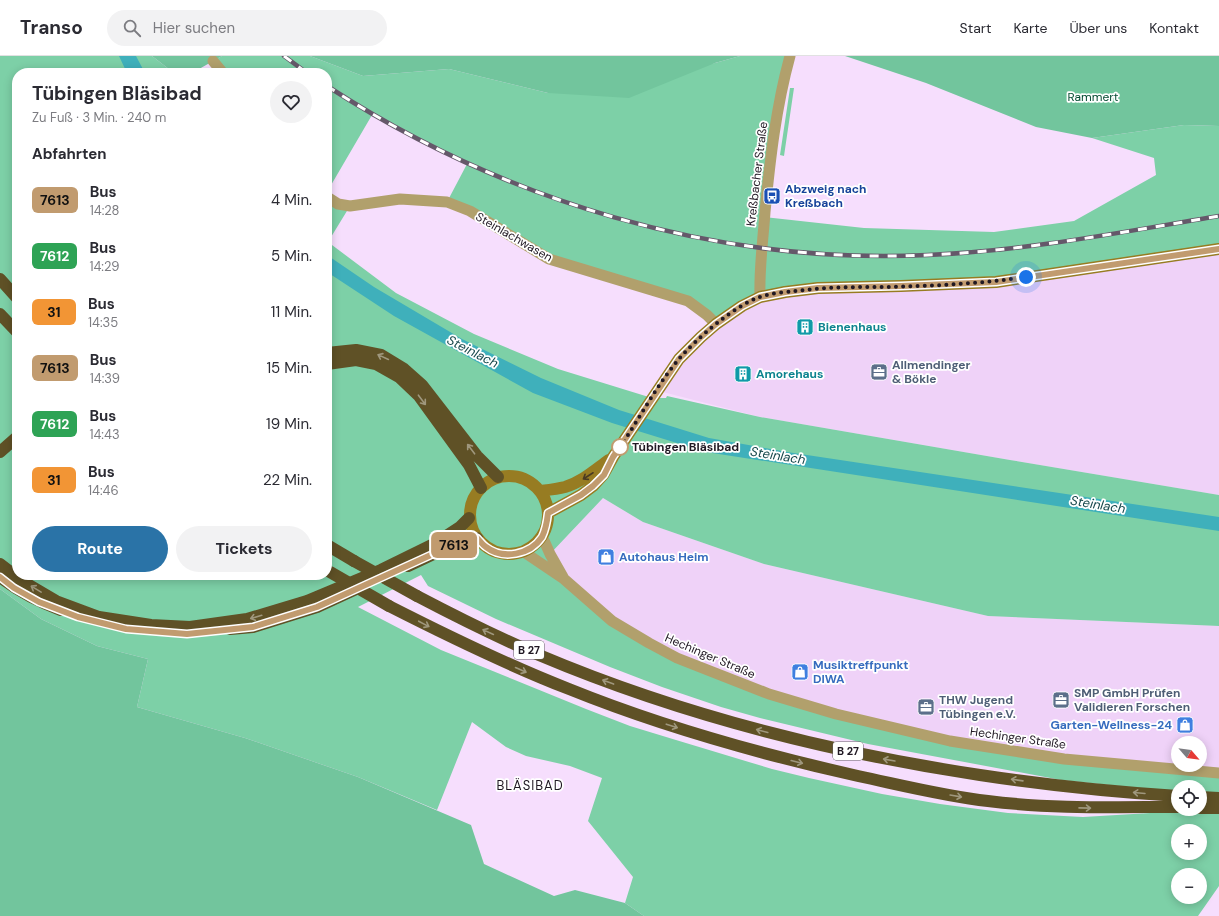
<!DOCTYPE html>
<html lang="de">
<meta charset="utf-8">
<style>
:root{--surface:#fff;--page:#f2f2f3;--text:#2b2b33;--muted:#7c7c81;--line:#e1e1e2;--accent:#2a73a7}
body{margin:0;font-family:"DM Sans",sans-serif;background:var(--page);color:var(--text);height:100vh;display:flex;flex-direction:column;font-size:15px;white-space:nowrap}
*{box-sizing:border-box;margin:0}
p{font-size:13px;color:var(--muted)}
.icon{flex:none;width:22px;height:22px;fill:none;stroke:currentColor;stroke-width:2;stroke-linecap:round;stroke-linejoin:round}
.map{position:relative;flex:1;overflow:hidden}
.sheet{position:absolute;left:12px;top:12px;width:320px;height:512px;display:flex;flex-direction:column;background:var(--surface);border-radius:16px;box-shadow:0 2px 10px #0003}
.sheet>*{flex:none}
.badge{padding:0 8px;border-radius:6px;font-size:14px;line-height:26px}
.needle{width:26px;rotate:118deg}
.fabs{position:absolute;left:1171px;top:680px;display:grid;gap:8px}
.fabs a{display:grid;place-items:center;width:36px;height:36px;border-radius:50%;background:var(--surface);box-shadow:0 2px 10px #0003;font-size:20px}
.you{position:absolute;width:20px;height:20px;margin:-10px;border:3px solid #fff;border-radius:50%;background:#1a73e8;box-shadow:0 0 0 6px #1a73e833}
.map>.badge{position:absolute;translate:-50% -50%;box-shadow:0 0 0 2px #fff}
h2{padding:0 20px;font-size:15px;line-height:36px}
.round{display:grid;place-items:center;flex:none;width:42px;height:42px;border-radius:21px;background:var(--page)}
.head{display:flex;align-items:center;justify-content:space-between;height:68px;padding:0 20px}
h1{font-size:19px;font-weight:700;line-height:30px}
.cta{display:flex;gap:8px;margin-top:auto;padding:8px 20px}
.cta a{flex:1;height:46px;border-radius:24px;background:var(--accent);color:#fff;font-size:16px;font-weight:700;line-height:46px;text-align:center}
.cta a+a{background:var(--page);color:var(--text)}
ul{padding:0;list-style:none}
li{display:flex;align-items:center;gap:12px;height:56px;padding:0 20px}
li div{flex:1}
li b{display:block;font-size:15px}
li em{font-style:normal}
li .badge{min-width:44px;font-weight:700;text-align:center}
header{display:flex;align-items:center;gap:24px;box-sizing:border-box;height:56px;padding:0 20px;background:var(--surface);border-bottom:1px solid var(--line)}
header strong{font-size:19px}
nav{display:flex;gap:22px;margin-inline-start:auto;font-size:14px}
.search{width:280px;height:36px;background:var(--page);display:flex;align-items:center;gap:10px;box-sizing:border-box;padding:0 14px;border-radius:22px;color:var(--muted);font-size:15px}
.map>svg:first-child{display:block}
.built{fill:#efd2f8;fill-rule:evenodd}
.green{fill:#7dd0a7;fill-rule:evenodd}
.forest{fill:#72c59d}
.water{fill:#3fb0bb}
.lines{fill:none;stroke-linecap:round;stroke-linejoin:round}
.street{stroke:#b1a06c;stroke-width:11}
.secondary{stroke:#977c22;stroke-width:12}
.highway{stroke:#5f5126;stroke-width:12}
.rail-casing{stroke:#65586a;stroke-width:4.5}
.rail{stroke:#fff;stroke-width:3;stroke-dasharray:9;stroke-linecap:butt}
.highway-bridge{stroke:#5f5126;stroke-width:12}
.oneway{stroke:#9f977d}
.oneway2{stroke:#4a3b23}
.line-casing{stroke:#fff;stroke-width:9}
.line{stroke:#c19b6f;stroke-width:6}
.walk{stroke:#201823;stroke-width:4;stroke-dasharray:0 7.2}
.stop-dot{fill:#fff;stroke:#c19b6f;stroke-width:2}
.labels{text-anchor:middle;stroke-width:3.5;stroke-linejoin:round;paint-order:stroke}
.shield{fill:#fff;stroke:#635d65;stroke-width:1}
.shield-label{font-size:11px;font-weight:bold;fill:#201823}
.park-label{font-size:12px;fill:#054c32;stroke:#fff}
.street-label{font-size:12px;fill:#201823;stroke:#fff}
.transit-label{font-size:12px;font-weight:bold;fill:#164399;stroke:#fff;text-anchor:start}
.culture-label{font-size:12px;font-weight:bold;fill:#0d838f;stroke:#fff;text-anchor:start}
.service-label{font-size:12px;font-weight:bold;fill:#4e5e75;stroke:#fff;text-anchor:start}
.stop-label{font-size:12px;font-weight:bold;fill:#201823;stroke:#fff;text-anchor:start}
.shop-label{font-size:12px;font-weight:bold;fill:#366cbe;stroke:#fff;text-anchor:start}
.water-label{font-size:13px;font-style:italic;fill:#15474b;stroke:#fff}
.neighbourhood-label{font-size:13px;letter-spacing:1px;fill:#201823;stroke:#fff}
</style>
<header>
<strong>Transo</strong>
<div class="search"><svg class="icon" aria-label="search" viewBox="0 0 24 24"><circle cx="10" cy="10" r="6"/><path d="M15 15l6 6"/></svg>Hier suchen</div>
<nav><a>Start</a><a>Karte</a><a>Über uns</a><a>Kontakt</a></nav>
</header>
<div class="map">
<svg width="1219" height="860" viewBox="0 0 1219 860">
<rect width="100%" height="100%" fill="#f6defd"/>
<!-- built -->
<path class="built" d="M1219 193V439L1010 404 760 361 655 334 679 303 760 241Z
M603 442 643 466 764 508 988 560 1219 570V717L1064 703 836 658 649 587 564 523 550 498ZM1178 687H1200V709H1178Z"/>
<!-- green -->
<path class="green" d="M0 0H152L174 17H17V519H327V141L350 150 328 186 396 237 474 278 558 313 652 342H666L667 340 760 361 1010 404 1219 439V570L988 560 764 508 643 466 603 442 550 498 564 523 649 587 769 638 950 685 1219 717V738L1200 737V731H1178V736L1061 724 868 688 760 662 721 651 662 631 610 611 496 563 428 530 421 519 358 551 441 594 586 653 630 670 676 684 772 713 809 722 882 738 940 748 1008 757 1083 761 1167 756H1219V830L1198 860H644L625 847 633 821 588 765 602 722 570 710 526 700 506 691 472 666 437 754 358 721 245 682 137 651 148 603 97 590 41 563 0 533ZM1178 775H1200V797H1178ZM1178 819H1200V841H1178Z
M222 0H310L363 20 449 13 548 37 715 7 740 0H790L764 161 864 172 994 176 1074 165 1156 119 1154 102 1092 82 1184 69 1219 70V193L996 226 760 241 716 268 688 245 549 203 447 146 467 108 416 83 372 59 327 136V17H223L213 5Z
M790 32H794L784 100 780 99Z"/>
<!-- forest -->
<path class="forest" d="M152 0H222L192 17H174Z
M310 0H740L715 7 629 42 548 37 449 13 363 20Z
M845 0H1219V70L1184 69 1092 82 1036 71 926 27Z
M0 533 41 563 97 590 148 603 137 651 245 682 358 721 471 769 484 808 554 840 575 834 625 847 644 860H0Z"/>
<!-- water -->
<path class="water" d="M119 0H136L145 17H127Z
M327 199 374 231 462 283 541 322 619 354 709 382 787 396 1219 461V475L706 396 612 367 533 337 394 260 327 216Z"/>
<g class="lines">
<!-- street -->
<path class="street" d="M213 5 223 17
M327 141 338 148 350 150 400 143 447 146 470 155 549 203 688 245 707 259 716 268
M760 241C759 212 763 185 765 156 770 104 776 51 790 0
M542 480 550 498 563 521
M524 496 564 523 612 565 649 587 677 602 769 638 836 658 950 685 1064 703 1219 717"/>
<!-- secondary -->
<path class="secondary" d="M470 459a39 39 0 1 1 78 0a39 39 0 1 1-78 0Z
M540 435C548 434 557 433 565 431 582 426 595 414 609 404
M548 457 581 439 593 430 603 419 613 401 679 303 701 281 716 268 742 250 760 241 785 236 818 232 901 230 996 226 1219 193"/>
<!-- highway -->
<path class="highway" d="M0 223 17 242
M0 258 17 276
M327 297 356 294 381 299 404 313 422 329 477 400 498 421
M327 308 356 304 376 308 399 321 419 340 469 409 481 432
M0 396 17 381
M327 489 354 505
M0 508 22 525 56 545 99 561 151 569 190 571 247 563 307 545 381 514 434 488 460 471 469 462
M408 510 444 493 477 482
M0 521C19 536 39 546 61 554
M417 540C457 561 497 581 539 599 681 659 827 696 980 719 1046 729 1112 736 1178 740
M389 550C448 580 507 609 569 633 663 671 760 698 858 720 901 729 944 740 988 745 1051 753 1114 751 1178 751
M230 573 253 571 317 551 356 533
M1200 741 1219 742
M1200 752H1219"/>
<!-- rail casing -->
<g class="rail-casing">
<path id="rail" d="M284 0 307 17
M327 30C504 145 716 209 928 199 1026 195 1122 176 1219 160"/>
</g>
<!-- rail -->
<use href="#rail" class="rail"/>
<!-- highway-bridge -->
<path class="highway-bridge" d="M354 505 417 540
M330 516 389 550"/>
</g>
<!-- one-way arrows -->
<defs><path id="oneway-shaft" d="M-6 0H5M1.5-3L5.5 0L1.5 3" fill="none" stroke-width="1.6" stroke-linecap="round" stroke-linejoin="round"/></defs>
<g class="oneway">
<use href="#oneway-shaft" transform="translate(383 301) rotate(-155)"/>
<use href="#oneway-shaft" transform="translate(422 344) rotate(53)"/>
<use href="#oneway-shaft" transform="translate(471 393) rotate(-127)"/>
<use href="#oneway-shaft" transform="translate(36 533) rotate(-149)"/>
<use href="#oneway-shaft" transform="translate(256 561) rotate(164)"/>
<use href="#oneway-shaft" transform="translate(424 568) rotate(28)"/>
<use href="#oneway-shaft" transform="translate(488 576) rotate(-155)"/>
<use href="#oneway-shaft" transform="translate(521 614) rotate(24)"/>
<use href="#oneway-shaft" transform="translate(608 626) rotate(-160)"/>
<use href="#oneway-shaft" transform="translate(672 670) rotate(18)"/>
<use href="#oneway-shaft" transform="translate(762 675) rotate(-165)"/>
<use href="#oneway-shaft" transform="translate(889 704) rotate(-170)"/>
<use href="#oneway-shaft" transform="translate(797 706) rotate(14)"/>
<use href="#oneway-shaft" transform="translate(1017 724) rotate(-172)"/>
<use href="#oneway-shaft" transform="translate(1139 737) rotate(-175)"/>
<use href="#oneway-shaft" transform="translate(956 740) rotate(10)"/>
<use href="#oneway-shaft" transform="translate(1085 752) rotate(1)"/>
</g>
<use class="oneway2" href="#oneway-shaft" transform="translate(588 420) rotate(147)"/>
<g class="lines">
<!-- line casing -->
<g class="line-casing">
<path id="line" d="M0 521 14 532 39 546 78 561 126 573 187 578 253 571 317 551 444 493 477 482C480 485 483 489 486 491 503 504 530 499 542 481 546 473 547 466 548 457L581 439 593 430 604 419 613 401 679 303 701 281 716 268 742 250 760 241 785 236 818 232 901 230 996 226 1219 193"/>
</g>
<!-- line -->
<use href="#line" class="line"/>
<!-- walk -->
<path class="walk" d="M620 391C640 362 656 330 679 303 696 283 735 249 760 241 772 237 785 236 796 235 825 231 855 231 884 231 931 230 979 228 1026 221"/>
</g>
<!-- icons -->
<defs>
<g id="bus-square" transform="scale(0.9)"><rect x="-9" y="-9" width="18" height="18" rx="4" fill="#1a4fb4" stroke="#fff"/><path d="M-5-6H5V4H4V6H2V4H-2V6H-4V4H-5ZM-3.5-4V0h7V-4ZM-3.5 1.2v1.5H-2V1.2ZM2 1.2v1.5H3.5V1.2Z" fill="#fff"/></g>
<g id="building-square" transform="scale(0.9)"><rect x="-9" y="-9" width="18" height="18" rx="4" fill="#0f9aa8" stroke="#fff"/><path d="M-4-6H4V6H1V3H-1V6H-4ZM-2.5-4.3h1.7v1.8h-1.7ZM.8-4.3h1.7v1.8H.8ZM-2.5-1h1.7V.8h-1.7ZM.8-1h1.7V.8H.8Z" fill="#fff"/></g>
<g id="office-square" transform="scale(0.9)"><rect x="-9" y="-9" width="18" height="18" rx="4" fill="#5c6f8a" stroke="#fff"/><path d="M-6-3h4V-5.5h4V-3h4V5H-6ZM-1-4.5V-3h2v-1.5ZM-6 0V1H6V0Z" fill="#fff"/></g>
<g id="shop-square" transform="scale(0.9)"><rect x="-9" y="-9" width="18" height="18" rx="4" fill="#3f7fe0" stroke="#fff"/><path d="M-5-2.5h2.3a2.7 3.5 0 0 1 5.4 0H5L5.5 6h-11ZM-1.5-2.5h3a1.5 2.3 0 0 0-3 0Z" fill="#fff"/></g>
</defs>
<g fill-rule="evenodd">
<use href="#bus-square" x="772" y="140"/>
<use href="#building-square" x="805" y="271"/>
<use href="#office-square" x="879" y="316"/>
<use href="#building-square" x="743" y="318"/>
<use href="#shop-square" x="606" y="501"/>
<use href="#shop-square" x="800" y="616"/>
<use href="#office-square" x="1061" y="644"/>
<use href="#office-square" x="926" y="651"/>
<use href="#shop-square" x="1185" y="669"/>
</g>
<!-- markers -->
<circle class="stop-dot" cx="620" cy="391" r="8"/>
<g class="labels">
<!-- shield labels -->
<g class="shield">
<rect x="514" y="585" width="30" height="18" rx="3"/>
<rect x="833" y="686" width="30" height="18" rx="3"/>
</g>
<g class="shield-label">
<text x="529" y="598">B 27</text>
<text x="848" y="699">B 27</text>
</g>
<!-- park labels -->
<g class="park-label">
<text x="1093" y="45">Rammert</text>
</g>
<!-- street labels -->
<g class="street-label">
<text transform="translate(757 118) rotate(-83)" y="4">Kreßbacher Straße</text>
<text transform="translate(514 181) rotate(30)" y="4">Steinlachwasen</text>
<text transform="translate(710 600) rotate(23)" y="4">Hechinger Straße</text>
<text transform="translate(1018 682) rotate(8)" y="4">Hechinger Straße</text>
</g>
<!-- transit labels -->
<g class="transit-label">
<text x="785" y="137">Abzweig nach<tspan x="785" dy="14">Kreßbach</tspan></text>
</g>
<!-- culture labels -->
<g class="culture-label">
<text x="818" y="275">Bienenhaus</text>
<text x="756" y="322">Amorehaus</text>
</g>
<!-- service labels -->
<g class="service-label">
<text x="892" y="313">Allmendinger<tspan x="892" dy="14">&amp; Bökle</tspan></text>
<text x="1074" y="641">SMP GmbH Prüfen<tspan x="1074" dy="14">Validieren Forschen</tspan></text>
<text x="939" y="648">THW Jugend<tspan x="939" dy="14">Tübingen e.V.</tspan></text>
</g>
<!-- stop labels -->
<g class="stop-label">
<text x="632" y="395">Tübingen Bläsibad</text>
</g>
<!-- shop labels -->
<g class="shop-label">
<text x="619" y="505">Autohaus Heim</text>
<text x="813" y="613">Musiktreffpunkt<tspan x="813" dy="14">DIWA</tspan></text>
<text x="1172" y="673" text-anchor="end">Garten-Wellness-24</text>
</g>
<!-- water labels -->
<g class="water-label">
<text transform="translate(473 295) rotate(27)" y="5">Steinlach</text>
<text transform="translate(778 399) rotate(9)" y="5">Steinlach</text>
<text transform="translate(1098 448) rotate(9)" y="5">Steinlach</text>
</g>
<!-- neighbourhood labels -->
<g class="neighbourhood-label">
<text x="530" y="734">BLÄSIBAD</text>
</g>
</g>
</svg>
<div class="fabs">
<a><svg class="needle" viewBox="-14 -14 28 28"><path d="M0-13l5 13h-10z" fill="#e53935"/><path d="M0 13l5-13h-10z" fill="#7c7c81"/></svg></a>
<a><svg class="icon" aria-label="locate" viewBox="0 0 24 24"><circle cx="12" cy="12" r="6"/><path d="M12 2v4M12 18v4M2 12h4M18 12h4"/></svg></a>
<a>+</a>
<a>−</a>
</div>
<div class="you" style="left:1026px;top:221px"></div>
<b class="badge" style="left:454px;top:489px;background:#c19b6f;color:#111">7613</b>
<section class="sheet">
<div class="head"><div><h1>Tübingen Bläsibad</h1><p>Zu Fuß · 3 Min. · 240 m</p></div><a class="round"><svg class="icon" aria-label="heart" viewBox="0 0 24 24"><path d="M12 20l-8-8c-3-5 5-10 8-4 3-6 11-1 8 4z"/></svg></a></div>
<h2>Abfahrten</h2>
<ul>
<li><span class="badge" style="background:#c19b6f;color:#111">7613</span><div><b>Bus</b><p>14:28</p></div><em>4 Min.</em></li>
<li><span class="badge" style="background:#2ea355;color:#fff">7612</span><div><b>Bus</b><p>14:29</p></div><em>5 Min.</em></li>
<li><span class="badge" style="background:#f29535;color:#111">31</span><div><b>Bus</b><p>14:35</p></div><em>11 Min.</em></li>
<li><span class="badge" style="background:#c19b6f;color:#111">7613</span><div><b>Bus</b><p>14:39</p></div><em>15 Min.</em></li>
<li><span class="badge" style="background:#2ea355;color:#fff">7612</span><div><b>Bus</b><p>14:43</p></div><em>19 Min.</em></li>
<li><span class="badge" style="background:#f29535;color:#111">31</span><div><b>Bus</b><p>14:46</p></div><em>22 Min.</em></li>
</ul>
<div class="cta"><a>Route</a><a>Tickets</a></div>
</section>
</div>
